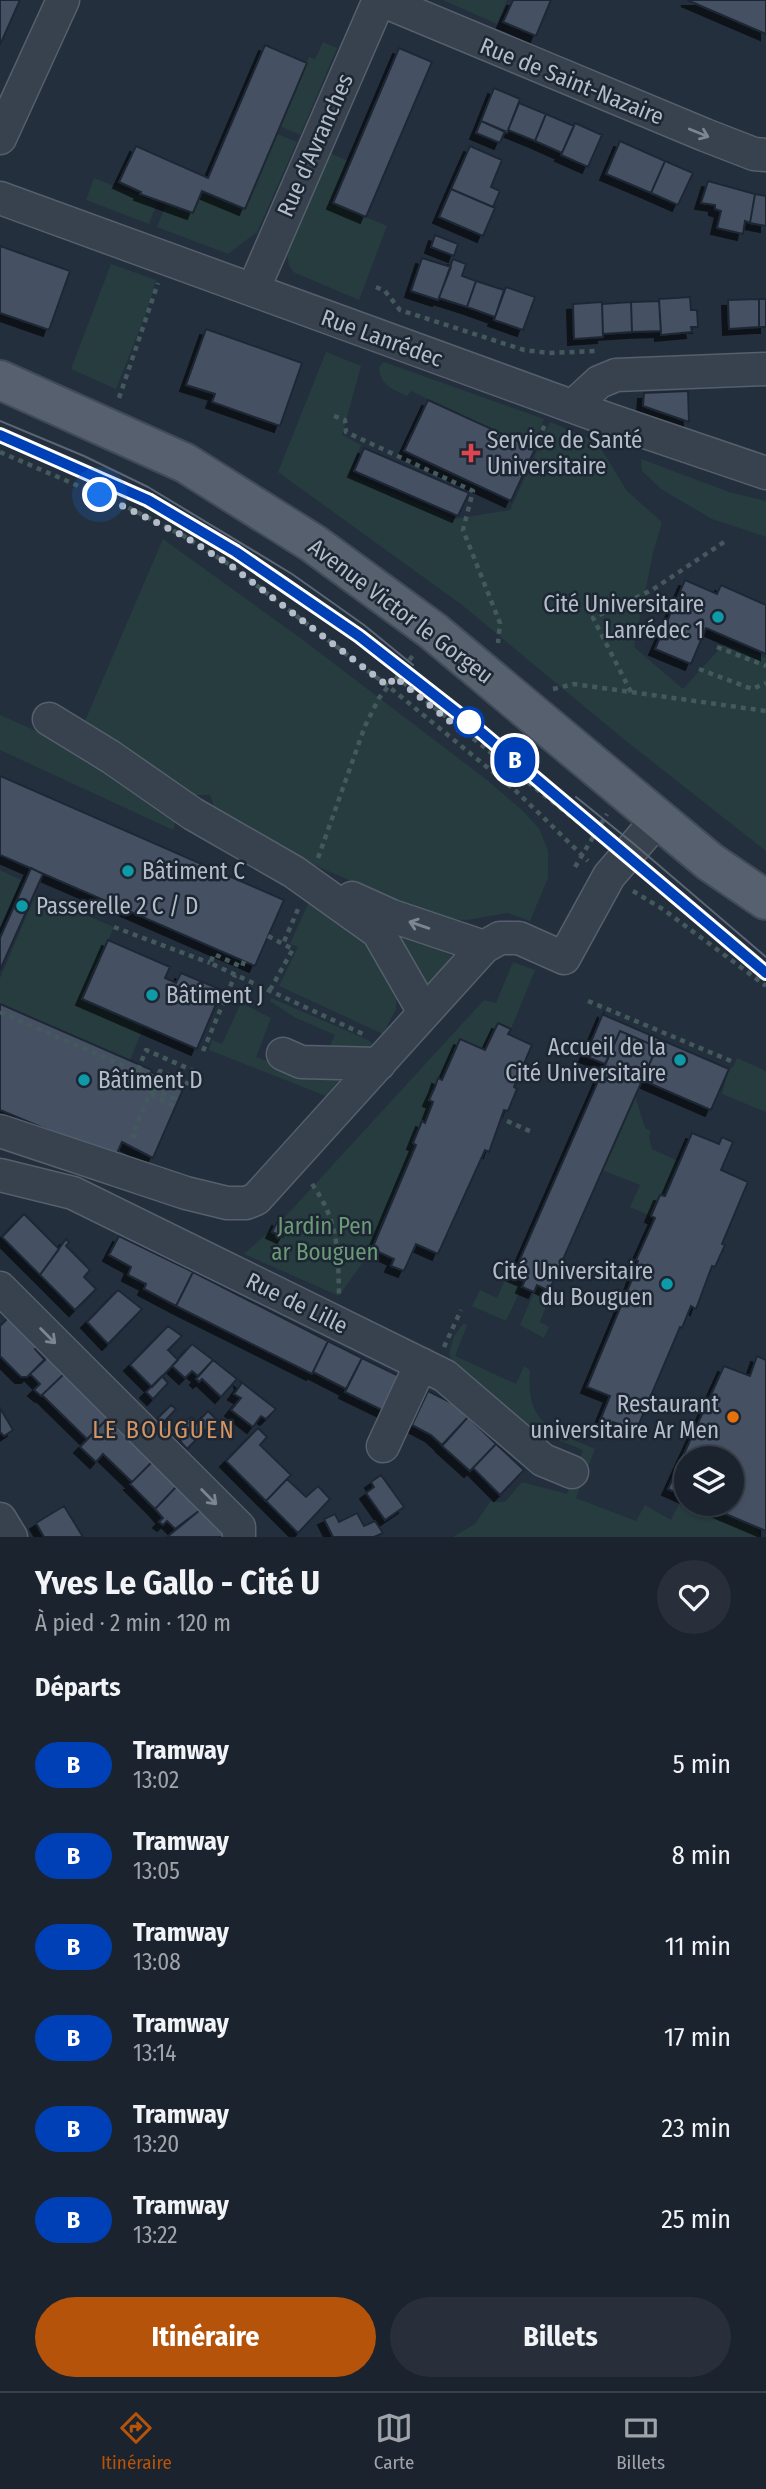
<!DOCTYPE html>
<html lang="fr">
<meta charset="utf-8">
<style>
:root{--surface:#1b232e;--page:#282f3a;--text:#f1f3f6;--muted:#a0a4aa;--line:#39404a;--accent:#b45309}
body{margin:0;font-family:"Fira Sans Condensed",sans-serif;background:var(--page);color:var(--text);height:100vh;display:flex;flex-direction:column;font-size:26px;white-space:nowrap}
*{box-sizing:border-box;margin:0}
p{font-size:23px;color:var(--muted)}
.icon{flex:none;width:38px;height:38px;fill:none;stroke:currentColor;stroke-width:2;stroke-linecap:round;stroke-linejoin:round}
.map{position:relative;height:1537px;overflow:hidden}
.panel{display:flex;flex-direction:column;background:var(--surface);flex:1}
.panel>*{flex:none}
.badge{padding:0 14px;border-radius:23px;font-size:24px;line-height:46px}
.controls{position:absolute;left:674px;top:1446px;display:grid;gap:14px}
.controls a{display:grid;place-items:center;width:70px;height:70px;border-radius:50%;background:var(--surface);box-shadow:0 2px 5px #0004,0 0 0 2px var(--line);font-size:35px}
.you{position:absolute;width:35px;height:35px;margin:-18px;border:5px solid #fff;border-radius:50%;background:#1a73e8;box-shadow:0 0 0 10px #1a73e833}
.map>.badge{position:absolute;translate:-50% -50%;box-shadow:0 0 0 4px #fff}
h2{padding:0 35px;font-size:26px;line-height:63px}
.round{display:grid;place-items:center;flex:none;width:74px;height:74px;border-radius:37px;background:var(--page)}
.head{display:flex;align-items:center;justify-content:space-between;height:119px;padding:0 35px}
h1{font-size:33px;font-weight:700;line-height:52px}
.primary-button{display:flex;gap:14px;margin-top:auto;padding:14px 35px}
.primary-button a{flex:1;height:80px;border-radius:42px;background:var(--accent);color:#fff;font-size:28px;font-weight:700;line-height:80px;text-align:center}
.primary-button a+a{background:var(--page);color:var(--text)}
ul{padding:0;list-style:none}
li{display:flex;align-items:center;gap:21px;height:91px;padding:0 35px}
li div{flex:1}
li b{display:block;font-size:26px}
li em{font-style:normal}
li .badge{min-width:77px;font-weight:700;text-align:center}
.tab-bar{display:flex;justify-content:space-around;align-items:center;height:98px;border-top:2px solid var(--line);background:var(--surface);font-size:19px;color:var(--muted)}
.tab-bar a{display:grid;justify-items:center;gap:4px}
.tab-bar .active{color:var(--accent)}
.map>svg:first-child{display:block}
.green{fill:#263c3f}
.building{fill:#455162;stroke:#1f2835;stroke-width:2;filter:url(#shadow)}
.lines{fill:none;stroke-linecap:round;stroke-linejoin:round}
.minor-casing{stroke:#565f6c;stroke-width:35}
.major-casing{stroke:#414a57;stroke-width:42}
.path{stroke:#44595c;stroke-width:4.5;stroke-dasharray:5 5;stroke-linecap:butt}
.minor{stroke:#38414e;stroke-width:32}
.major{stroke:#56606e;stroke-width:38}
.tram{stroke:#5a6575;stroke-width:2}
.oneway{stroke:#7c8592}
.line-casing{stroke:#fff;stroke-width:16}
.line{stroke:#0040b6;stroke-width:10}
.walk{stroke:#b4bcc9;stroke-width:7;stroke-dasharray:0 12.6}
.health-dot{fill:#e0444e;stroke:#1d2633;stroke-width:2.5}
.culture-dot{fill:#0f9aa8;stroke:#1d2633;stroke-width:2.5}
.stop-dot{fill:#fff;stroke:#0040b6;stroke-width:3.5}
.food-dot{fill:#e8710a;stroke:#1d2633;stroke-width:2.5}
.labels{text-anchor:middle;stroke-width:5;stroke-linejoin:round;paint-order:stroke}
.street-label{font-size:23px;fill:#b4bcc9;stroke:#1d2633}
.poi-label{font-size:23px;fill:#b4bcc9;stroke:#1d2633;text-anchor:start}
.park-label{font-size:23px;fill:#6b9a76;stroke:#1d2633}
.neighbourhood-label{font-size:24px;letter-spacing:2px;fill:#d59563;stroke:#1d2633}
</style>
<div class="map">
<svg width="766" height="1537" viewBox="0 0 766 1537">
<defs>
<filter id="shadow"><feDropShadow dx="-6" dy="6" stdDeviation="0" flood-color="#0009"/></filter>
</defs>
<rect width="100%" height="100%" fill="#242f3e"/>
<!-- green -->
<path class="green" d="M443 0H507L497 24Z
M323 42 337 48 300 135 280 126 309 57 315 59Z
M277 134 297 142 257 232 228 254 157 227 166 205 169 207 171 204 192 213 202 191 245 209Z
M330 153 348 161 331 202 387 226 359 300 293 272 289 265 287 256Z
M94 178 157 203 149 224 86 200Z
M111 264 156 280 148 308 116 389 71 369Z
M326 352 361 366 342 435 361 445 349 475 453 519 510 510 550 422 597 442 627 491 662 522 653 553 634 647 683 689 724 644 766 658V851L626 741 462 605 278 472Z
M384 362 544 419 532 448 411 391 407 396C392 389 380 385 379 367Z
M641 459 729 492 766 501V537L712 519 661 489 642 471Z
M163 539 303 640 487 780 523 811 540 830 548 851V878L530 921 508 913 467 920 439 919 312 864 268 842 216 812 210 795H194L85 721Z
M0 715 50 737 178 812 173 830 0 750Z
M0 870 21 880 0 928Z
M36 894 114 927 82 999 144 1026 130 1060 0 1004V978Z
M312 895 348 919 397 983 396 1009 383 1034 279 986 298 947 290 944Z
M387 925 459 959 424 995Z
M513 962 535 970 511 1029 498 1023 485 1050 460 1039 442 1080 438 1079 429 1100 433 1102 425 1123 421 1121 413 1143 416 1145 372 1249 339 1296 244 1254 285 1217 484 1000 496 1003Z
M271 998 368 1040 374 1045 365 1053 326 1054 335 1035 294 1017 270 1001Z
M241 1003 271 1018 256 1057 288 1069 346 1072 326 1096 209 1050 212 1040 222 1044Z
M737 1058 766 1071V1112L722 1094 729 1069 733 1067Z
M635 1096 645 1128 651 1131 649 1137 652 1149 680 1162 665 1196 660 1195 651 1216 630 1207 640 1185 602 1170Z
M508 1273 525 1280 506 1321 472 1306 480 1290 497 1298Z
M537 1285 552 1292 540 1322 549 1327 544 1338 520 1325Z
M463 1324 467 1325 455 1356 516 1384 524 1366 530 1370C525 1424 552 1430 595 1449L576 1498 636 1521 645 1505 671 1520 683 1496 686 1497V1503H700L756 1527 760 1537H453L475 1524 490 1502H505L522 1482 567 1494 583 1450 522 1425 456 1368 449 1354 454 1336Z"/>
<!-- building -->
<path class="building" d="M0 0H20L0 45Z
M513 0H551L536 36 503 22Z
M687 0H766V34Z
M265 45 307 63 245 209 202 191 193 213 140 194 141 192 119 182 136 146 208 178Z
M399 48 432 62 366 217 333 203Z
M494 88 520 99 507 133 481 121Z
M519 103 546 114 535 141 508 130Z
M546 114 574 126 562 153 535 141Z
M481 121 505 131 500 143 476 133Z
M575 123 602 135 588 167 561 155Z
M620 141 665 161 651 193 606 174Z
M470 146 502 160 491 187 500 191 493 207 451 189Z
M665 161 693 173 678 205 651 193Z
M708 181 755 194 750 223 745 221 743 234 717 228 721 211 715 209V205L701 203Z
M451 189 495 208 483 236 439 217Z
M755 194 766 196V226L750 223Z
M435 235 458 244 454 256 431 247Z
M0 246 70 271 49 330 0 313Z
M422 258 451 267 438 300 411 291Z
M453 259 466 264 462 276 476 281 467 307 439 298Z
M476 281 504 290 495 317 467 307Z
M506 287 535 297 523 330 494 320Z
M690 297 691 310H697L698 327H691L692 332 661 335 659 299Z
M759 299V327L729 329 728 300Z
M759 299H766V327H759Z
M659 301 661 331 632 332 631 302Z
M602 302 603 337 574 339 573 304Z
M631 302 632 332 603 334 602 304Z
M206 329 302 363 280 426 212 402 215 394 186 385Z
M688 391 689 422 643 406 644 393Z
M428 400 535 449 511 501 404 451Z
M364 448 469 493 458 516 354 471Z
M685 580 717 594 721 585 766 605V654L706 628 691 664 655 649Z
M0 776 284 900 255 966 0 855Z
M31 868 43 874 0 970V938Z
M108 940 170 967 165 978 176 983 181 973 222 990 197 1049 82 999Z
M0 1004 152 1070 151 1072 184 1087 153 1158 122 1142 115 1158 0 1110Z
M604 1011V1015L729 1069 711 1110 642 1080 657 1047 620 1031 605 1064 585 1056Z
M498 1023 511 1029 508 1034 532 1045 514 1087 517 1089 508 1111 504 1110 489 1152 485 1150 438 1254 416 1244 404 1271 391 1266 394 1259 372 1249 416 1145 413 1143 422 1121 425 1123 433 1102 429 1100 435 1087 438 1078 442 1080 460 1039 485 1050Z
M620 1031 657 1047 549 1291 537 1285 534 1292 522 1287 525 1280 513 1275Z
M692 1133 719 1144 722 1137 733 1142 721 1170 748 1182 722 1244 725 1245 715 1267 712 1266 696 1309 691 1306 682 1328 680 1327 636 1431 613 1422 610 1428 599 1423 610 1396 587 1387 631 1282 638 1261 636 1260 655 1218 651 1216 660 1195 665 1196Z
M24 1214 59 1249 40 1275 2 1237Z
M278 1220 289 1226 283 1237 272 1232Z
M119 1236 193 1272 176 1306 144 1289 146 1284 128 1275 131 1267 109 1255Z
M66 1239 69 1242 66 1246 90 1270 84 1277 96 1289 75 1310 40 1275Z
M193 1272 328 1341 312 1374 176 1306Z
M118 1290 142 1309 108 1344 87 1322Z
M8 1318 37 1347 35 1349 45 1360 27 1377H21L0 1356V1326Z
M168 1326 182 1336 168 1350 178 1360 152 1387 130 1365Z
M328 1341 362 1358 346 1389 313 1372Z
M192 1344 213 1360 198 1376 192 1371 185 1378 172 1366Z
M757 1356 766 1360V1531L700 1503H732V1458H686V1497L668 1489 724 1366 750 1376Z
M47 1357 64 1374 41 1396 34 1390 40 1384 30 1374Z
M362 1358 403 1378 386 1412 345 1392Z
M213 1360 237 1379 221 1397 202 1379 199 1382 196 1379Z
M64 1374 108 1418 87 1439 42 1395Z
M162 1376 168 1383 153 1399 146 1392Z
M240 1381 276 1409 266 1419 261 1416 253 1427 231 1410 241 1398 234 1394 241 1384Z
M428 1391 454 1404 468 1417 442 1445 431 1435 412 1425Z
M171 1405 176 1409 162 1424 157 1419Z
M0 1408 13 1430 4 1436 0 1432Z
M208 1411 216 1419 187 1449 180 1441Z
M191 1417 197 1422 180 1441 171 1433Z
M468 1417 496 1444 470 1471 442 1446Z
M108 1418 152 1462 132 1482 103 1454 96 1462 80 1447Z
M258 1428 267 1437 260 1445 291 1475 266 1501 226 1461Z
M496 1444 524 1470 500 1495 473 1468Z
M152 1462 177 1486 155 1509 130 1484Z
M381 1475 404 1507 385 1520 366 1493 374 1487 371 1482Z
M287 1479 306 1497 318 1486 330 1499 298 1533 266 1501Z
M177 1486 200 1510 175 1529 167 1521 163 1525 159 1522 163 1518 155 1509Z
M64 1506 83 1537H44L36 1523Z
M200 1510 226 1535 222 1537H167Z
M357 1513 364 1526 375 1521 383 1533 374 1537H333L324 1519 335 1514 339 1522Z"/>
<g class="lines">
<!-- minor casing -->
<g class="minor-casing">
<path id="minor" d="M381 0 705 135 754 154 766 155
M0 138 63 0
M0 198 607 419 766 473
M253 290 379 0
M573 406 599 382 616 375 766 369
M49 719 111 757 193 814 294 872 378 932 424 1012
M352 898 392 916 484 947
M283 1054 301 1062 379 1064
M0 1131 186 1193 227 1203H246L256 1199 484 947 500 938H519L564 958 609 876 658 819
M0 1175 73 1193 445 1376 543 1460 572 1472
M0 1288 239 1527V1537
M383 1446 421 1364
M0 1519 11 1537"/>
</g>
<!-- major casing -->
<g class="major-casing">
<path id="major" d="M0 380 185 463 314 544 433 631 710 862 766 900"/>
</g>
<!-- path -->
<path class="path" d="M376 287 385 291 400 310 524 350 549 353 597 351
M119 398 158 283
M334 416 345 420 346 432 473 491 463 530 500 623 498 643
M535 449 545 424
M0 452 125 506 182 535 230 565 388 686 515 790 588 861
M717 647 766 666
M699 669 752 689 766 683
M395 676 594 835
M553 689 574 684 766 711
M631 692 593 618 652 590 724 542
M318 858 365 726 379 698 415 653
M575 867 607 814
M633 891 664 910 766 986
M114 927 210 963
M268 936 283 944 298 909
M244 961 242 967 214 954 210 963 363 1034
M270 990 293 949 283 944
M588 1001 731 1061
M0 1012 156 1080 132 1135 139 1138
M203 1051 235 975
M138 1070 146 1050 194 1071
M156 1083 160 1071 189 1084
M151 1094 172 1105 175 1099 152 1089
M507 1121 534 1133
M312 1184C339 1222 338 1251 339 1295
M444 1347 461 1310"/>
<!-- minor -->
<use href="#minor" class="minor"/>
<!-- major -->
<use href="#major" class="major"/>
<!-- tram -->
<path class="tram" d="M0 421 84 456 148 487 292 574 364 625 413 665
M0 435 148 500 236 552 359 636 469 722 766 973
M576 797 634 844 766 957"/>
</g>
<!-- one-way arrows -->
<defs><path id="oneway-shaft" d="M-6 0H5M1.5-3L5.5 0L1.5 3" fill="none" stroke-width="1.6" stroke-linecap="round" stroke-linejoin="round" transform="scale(1.75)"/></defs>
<g class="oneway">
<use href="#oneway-shaft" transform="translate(699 133) rotate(22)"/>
<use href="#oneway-shaft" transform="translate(419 925) rotate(-161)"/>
<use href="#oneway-shaft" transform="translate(48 1336) rotate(45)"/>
<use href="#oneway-shaft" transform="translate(209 1497) rotate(45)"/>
</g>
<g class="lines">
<!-- line casing -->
<g class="line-casing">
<path id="line" d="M0 435 148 500 236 552 359 636 469 722 766 973"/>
</g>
<!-- line -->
<use href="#line" class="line"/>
<!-- walk -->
<path class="walk" d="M100 495 182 535 230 565 388 686 395 677 463 732 469 722"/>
</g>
<!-- markers -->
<path class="health-dot" d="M467.5 442.5h7v7h7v7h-7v7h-7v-7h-7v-7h7z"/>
<g class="culture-dot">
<circle cx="718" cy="617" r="7"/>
<circle cx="128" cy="871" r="7"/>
<circle cx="22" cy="906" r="7"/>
<circle cx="152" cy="995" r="7"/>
<circle cx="680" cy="1060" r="7"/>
<circle cx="84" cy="1080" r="7"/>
<circle cx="667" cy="1284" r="7"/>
</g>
<circle class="stop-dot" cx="469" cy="722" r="14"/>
<circle class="food-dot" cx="733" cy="1417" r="7"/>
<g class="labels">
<!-- street labels -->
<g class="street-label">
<text transform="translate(572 81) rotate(22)" y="8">Rue de Saint-Nazaire</text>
<text transform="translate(315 145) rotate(-66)" y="8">Rue d'Avranches</text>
<text transform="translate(382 338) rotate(20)" y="8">Rue Lanrédec</text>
<text transform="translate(401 611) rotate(37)" y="8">Avenue Victor le Gorgeu</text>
<text transform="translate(297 1303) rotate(26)" y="8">Rue de Lille</text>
</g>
<!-- poi labels -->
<g class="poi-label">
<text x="487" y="448">Service de Santé<tspan x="487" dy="26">Universitaire</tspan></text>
<text x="704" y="612" text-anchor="end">Cité Universitaire<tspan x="704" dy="26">Lanrédec 1</tspan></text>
<text x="142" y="879">Bâtiment C</text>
<text x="36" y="914">Passerelle 2 C / D</text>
<text x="166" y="1003">Bâtiment J</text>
<text x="666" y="1055" text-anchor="end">Accueil de la<tspan x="666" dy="26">Cité Universitaire</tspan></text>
<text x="98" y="1088">Bâtiment D</text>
<text x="653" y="1279" text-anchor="end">Cité Universitaire<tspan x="653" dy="26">du Bouguen</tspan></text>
<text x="719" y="1412" text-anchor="end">Restaurant<tspan x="719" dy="26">universitaire Ar Men</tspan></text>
</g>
<!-- park labels -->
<g class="park-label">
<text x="325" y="1234">Jardin Pen<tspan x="325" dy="26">ar Bouguen</tspan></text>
</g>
<!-- neighbourhood labels -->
<g class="neighbourhood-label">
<text x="164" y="1438">LE BOUGUEN</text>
</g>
</g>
</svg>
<div class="controls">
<a><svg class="icon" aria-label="layers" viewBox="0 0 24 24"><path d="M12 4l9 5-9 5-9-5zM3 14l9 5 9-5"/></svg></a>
</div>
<div class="you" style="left:100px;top:495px"></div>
<b class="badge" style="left:515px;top:760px;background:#0040b6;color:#fff">B</b>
</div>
<section class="panel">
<div class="head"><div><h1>Yves Le Gallo - Cité U</h1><p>À pied · 2 min · 120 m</p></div><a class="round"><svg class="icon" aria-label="heart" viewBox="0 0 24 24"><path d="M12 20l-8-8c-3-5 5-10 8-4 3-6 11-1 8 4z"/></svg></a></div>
<h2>Départs</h2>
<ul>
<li><span class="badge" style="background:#0040b6;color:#fff">B</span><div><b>Tramway</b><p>13:02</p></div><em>5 min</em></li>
<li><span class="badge" style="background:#0040b6;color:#fff">B</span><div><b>Tramway</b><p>13:05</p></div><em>8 min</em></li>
<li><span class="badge" style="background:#0040b6;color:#fff">B</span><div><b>Tramway</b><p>13:08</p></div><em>11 min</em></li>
<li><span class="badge" style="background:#0040b6;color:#fff">B</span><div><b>Tramway</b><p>13:14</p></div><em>17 min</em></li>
<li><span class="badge" style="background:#0040b6;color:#fff">B</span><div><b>Tramway</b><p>13:20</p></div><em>23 min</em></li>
<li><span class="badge" style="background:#0040b6;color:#fff">B</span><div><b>Tramway</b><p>13:22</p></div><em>25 min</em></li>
</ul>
<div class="primary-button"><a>Itinéraire</a><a>Billets</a></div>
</section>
<nav class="tab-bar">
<a class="active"><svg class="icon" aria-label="directions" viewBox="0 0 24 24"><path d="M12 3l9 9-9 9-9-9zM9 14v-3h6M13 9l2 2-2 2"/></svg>Itinéraire</a>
<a><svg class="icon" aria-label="map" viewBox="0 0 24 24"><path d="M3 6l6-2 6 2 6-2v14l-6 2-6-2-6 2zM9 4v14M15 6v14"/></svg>Carte</a>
<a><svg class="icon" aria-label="tickets" viewBox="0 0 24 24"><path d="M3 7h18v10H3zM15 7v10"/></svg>Billets</a>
</nav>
